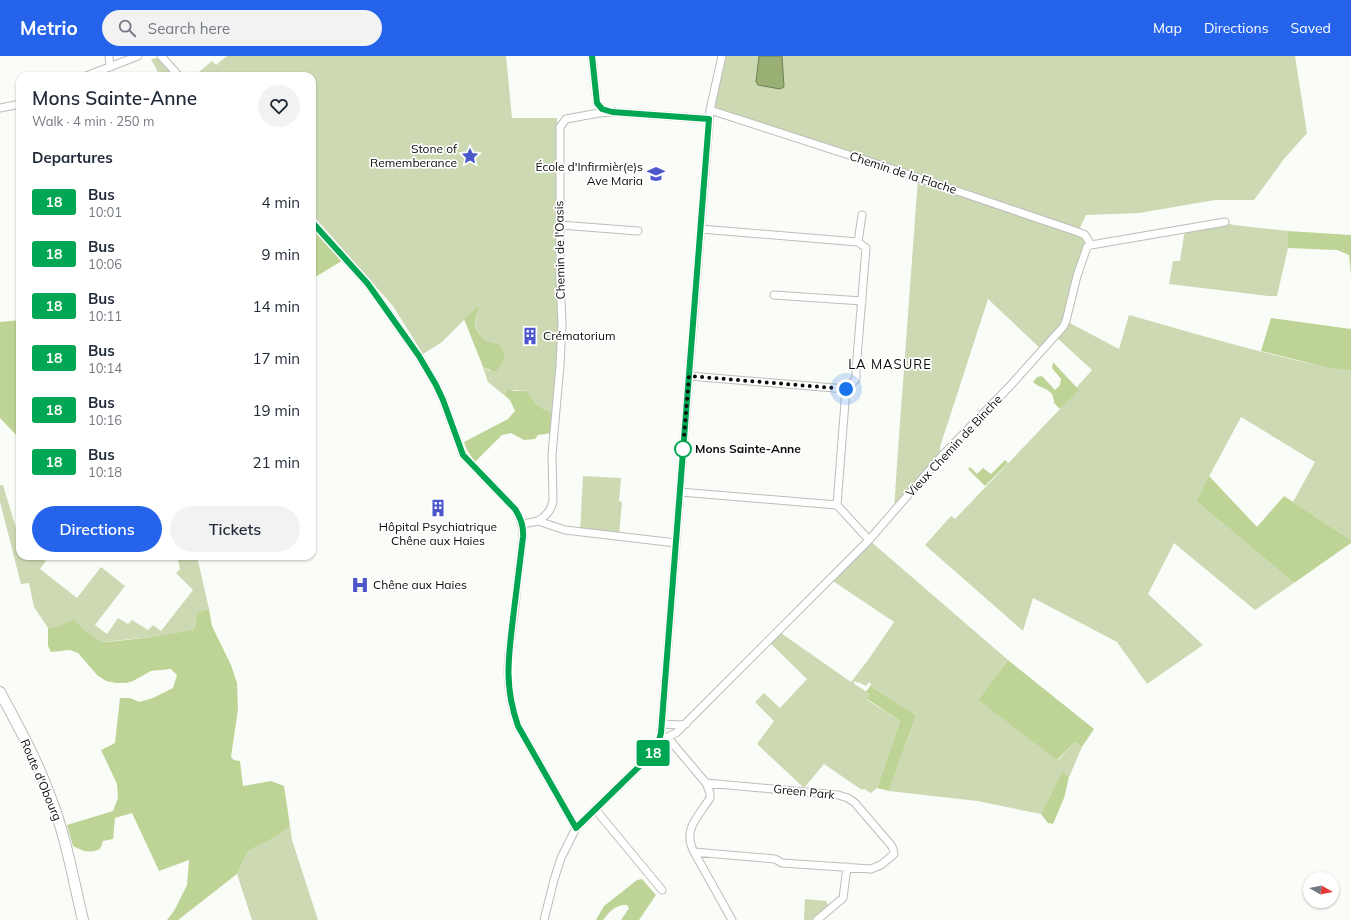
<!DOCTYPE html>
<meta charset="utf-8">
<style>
:root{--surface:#fff;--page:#f2f2f3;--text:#1f2937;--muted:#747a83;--accent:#2563eb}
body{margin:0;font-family:Mulish,sans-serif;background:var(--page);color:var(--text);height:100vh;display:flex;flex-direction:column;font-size:15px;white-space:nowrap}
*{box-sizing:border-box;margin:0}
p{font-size:13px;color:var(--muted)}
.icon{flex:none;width:22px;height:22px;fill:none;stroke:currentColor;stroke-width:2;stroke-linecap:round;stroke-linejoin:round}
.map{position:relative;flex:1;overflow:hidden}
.sheet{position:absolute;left:16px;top:16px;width:300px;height:488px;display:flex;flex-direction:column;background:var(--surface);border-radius:12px;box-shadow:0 1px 3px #0004}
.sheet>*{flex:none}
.badge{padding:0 8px;border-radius:3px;font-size:14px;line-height:26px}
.needle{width:26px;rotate:99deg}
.fabs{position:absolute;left:1303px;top:816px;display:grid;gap:8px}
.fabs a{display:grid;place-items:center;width:36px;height:36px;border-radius:50%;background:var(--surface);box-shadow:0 1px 3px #0004;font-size:20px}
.you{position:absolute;width:20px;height:20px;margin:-10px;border:3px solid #fff;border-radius:50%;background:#1a73e8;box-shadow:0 0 0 6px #1a73e833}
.map>.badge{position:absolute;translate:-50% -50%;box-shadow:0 0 0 2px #fff}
h2{padding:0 16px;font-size:15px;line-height:36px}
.round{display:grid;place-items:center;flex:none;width:42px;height:42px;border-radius:21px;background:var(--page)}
.summary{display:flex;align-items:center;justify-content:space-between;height:68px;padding:0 16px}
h1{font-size:19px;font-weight:600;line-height:30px}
.button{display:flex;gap:8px;margin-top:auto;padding:8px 16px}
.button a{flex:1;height:46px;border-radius:24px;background:var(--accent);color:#fff;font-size:16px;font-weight:600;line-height:46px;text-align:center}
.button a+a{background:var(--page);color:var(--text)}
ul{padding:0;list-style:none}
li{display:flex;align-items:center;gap:12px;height:52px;padding:0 16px}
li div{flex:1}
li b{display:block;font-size:15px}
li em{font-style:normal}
li .badge{min-width:44px;font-weight:700;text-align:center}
header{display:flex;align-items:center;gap:24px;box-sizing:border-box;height:56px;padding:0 20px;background:var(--accent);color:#fff}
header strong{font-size:19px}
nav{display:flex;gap:22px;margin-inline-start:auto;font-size:14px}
.search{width:280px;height:36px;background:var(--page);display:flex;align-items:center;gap:10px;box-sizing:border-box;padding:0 14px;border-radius:22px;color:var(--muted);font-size:15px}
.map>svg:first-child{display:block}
.green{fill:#ccd9b3}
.forest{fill:#bed496}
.water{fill:#9aaf73;stroke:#707e54}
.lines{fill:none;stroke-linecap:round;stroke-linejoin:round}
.minor-casing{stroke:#bcbeb9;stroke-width:9}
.secondary-casing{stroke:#bcbeb9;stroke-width:12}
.minor{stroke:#fff;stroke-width:7}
.secondary{stroke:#fff;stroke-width:10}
.line-casing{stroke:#fff;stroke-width:9}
.line{stroke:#00a651;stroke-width:6}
.walk{stroke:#0d0d0c;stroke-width:4;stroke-dasharray:0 7.2}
.stop-dot{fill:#fff;stroke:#00a651;stroke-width:2}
.labels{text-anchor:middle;stroke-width:3.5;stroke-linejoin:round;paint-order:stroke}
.poi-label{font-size:12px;fill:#0d0d0c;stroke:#fff;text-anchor:end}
.street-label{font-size:12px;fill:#0d0d0c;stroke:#fff}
.stop-label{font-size:12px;font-weight:bold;fill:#0d0d0c;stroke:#fff;text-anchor:start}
.neighbourhood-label{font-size:13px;letter-spacing:1px;fill:#0d0d0c;stroke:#fff}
</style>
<header>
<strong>Metrio</strong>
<div class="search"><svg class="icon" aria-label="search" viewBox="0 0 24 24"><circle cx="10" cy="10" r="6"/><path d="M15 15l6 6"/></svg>Search here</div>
<nav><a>Map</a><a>Directions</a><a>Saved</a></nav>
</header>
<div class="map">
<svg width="1351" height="864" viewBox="0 0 1351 864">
<rect width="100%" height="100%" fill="#fafcf7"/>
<!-- green -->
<path class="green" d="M227 0H506L512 62H557L558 195 560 223 555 361C549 352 546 356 539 350 534 347 531 340 526 335 519 335 512 333 506 334L504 339 488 326 483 311 490 315 496 288C479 284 469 269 480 252L478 250 442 286 423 298 393 250 312 158V20H194L212 5 216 9Z
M722 0H1295L1307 77 1284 103 1254 144H1215L1139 157 1086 159 1078 176 1085 179 1087 191 1066 265 1119 293 1129 259C1202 279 1276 303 1351 315V484L1293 446 1315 406 1241 361 1196 445 1294 527 1255 554 1174 487 1148 538 1203 589 1147 628 1117 586 1033 542 1023 575 925 489 951 460 955 463 1078 334 1076 332 1092 314 1055 280 1042 294 988 243 940 391 941 401 894 455 897 408 918 122 710 54Z
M157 2 161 5 173 20H160L151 3Z
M1225 166 1233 169 1288 175V192L1277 240H1268L1169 228 1173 205H1180L1185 173Z
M583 420 621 422 619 445 622 446 619 480 580 476Z
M0 429H3L16 472 20 477V500H39L46 505 40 513 77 542 101 511 125 530 95 569 107 578 118 562 128 568 132 564 148 574 153 569 161 575 193 534 176 517 180 513 177 500H197L209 553 202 555 195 565 194 573 162 580 102 586 82 572 75 563 58 570 48 572 34 551 29 527 21 528 0 446Z
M869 484 1008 604 978 644 1058 704 1075 686 1082 691 1069 721 1062 715 1041 758 977 745 889 735 916 659 870 630 871 628 869 626 866 630 858 626 857 627 855 625 853 627 870 638 867 644 900 665 877 732 871 737 864 733 862 734 824 708 804 732 757 688 774 665 755 646 764 637 780 652 807 623 768 585 778 575 851 626 868 604 894 566 830 523Z
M290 770 292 784 318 864H252L237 818 248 795 270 784 286 774Z
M805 843 826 845 829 851 817 864H804Z"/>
<!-- forest -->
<path class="forest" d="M312 169 345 203 312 223V203L315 197 312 189Z
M1288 175 1351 179V219L1349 199 1337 194 1288 192Z
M478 250 480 252C468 270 480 286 499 288 507 300 505 306 495 316L483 311 464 263Z
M1271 262 1351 273V315L1325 311 1261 295Z
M20 264V383L0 362V266Z
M1053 306 1079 334 1060 353 1054 347C1054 331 1041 334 1033 326L1037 321 1042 320 1055 334 1060 329 1061 323 1052 312Z
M507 333 515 335H526C531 340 534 347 539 350 546 356 549 352 555 361L553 377 538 379 535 383 524 384 511 377 502 379 475 406 467 394 464 386 508 363 515 355 510 344 504 339Z
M1005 404 1008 407 985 430 968 413 970 411 977 418 983 412 991 418Z
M1209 420 1257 471 1284 440 1351 484V487L1294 527 1196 445Z
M209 553 212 570 231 609 237 627 238 653 231 701 234 704 240 705 243 730 271 725 284 730 290 770 286 774 270 784 248 795 237 818 178 864H167L174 855 187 829 189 804 159 815 132 757 115 762 113 783 103 785 100 793C89 798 83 795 73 790L67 769 113 755 118 742 117 728 101 694 115 687 120 642H130L139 646 153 642 173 632 177 619 171 613 151 615 133 625 126 627H116L106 625 97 619 78 597 70 594 51 596 48 590V572L58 570 75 563 82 572 102 586C134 584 163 580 194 573L197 558 202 555Z
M1008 604 1094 673 1082 691 1075 686 1057 704 978 644Z
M870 630 916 659 889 735 877 732 900 665 867 643 870 638 866 636Z
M1062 715 1069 721 1064 742 1053 768 1048 767 1041 758Z
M642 823 656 839 639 864H621L629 852 627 849C616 848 609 856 603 864H596L604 850 637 824Z"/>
<!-- water -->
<path class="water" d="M759 0H782L784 31 780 33 758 29 756 26Z"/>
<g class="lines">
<!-- minor casing -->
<g class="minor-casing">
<path id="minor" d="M109 0 110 11
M161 0 179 20
M592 0 597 47 602 53 608 56
M86 20 138 0
M0 52 20 48
M710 54 895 114 1078 176 1085 179 1091 189
M312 166 368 228 419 300 436 329 443 344 463 399 515 453C521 462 523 470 523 481 520 504 517 528 515 551 509 596 502 626 518 670L576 772
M560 169 638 175
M701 173 858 186
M774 239 862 245
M689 320 846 333
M846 333 856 323V314L866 192 858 186 862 159
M680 436 837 449 869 484
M837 449 846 333
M538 465C546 460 551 455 553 445L552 398 560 310 562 267 560 223V71L566 63 599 57 612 56 709 63
M523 468 538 465 565 474 676 487
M662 668 680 669 686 668
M668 682 706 727 710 737V742C698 761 682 774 694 796L775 803 782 807 871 813 881 809 894 798 893 793 891 789 855 747 848 742 838 739 706 727
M659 685 676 677 869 484 941 401 1010 330 1063 271 1066 265 1077 220 1087 191 1091 189 1225 166
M595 753 662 834
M694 796 732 864
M544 864 554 824 561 802 576 772 653 697 657 691 661 677 710 54 722 0
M817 864 843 842 847 811"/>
</g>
<!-- secondary casing -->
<g class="secondary-casing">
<path id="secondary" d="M0 636C18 670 37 704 50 740 66 780 73 823 83 864"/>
</g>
<!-- minor -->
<use href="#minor" class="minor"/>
<!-- secondary -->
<use href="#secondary" class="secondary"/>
</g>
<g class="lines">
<!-- line casing -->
<g class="line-casing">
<path id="line" d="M312 166 368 228 419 300 436 329 443 344 463 399 515 453C521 462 524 470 523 481 520 505 517 530 514 554 509 598 503 627 518 670L576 772 653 697 657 691 661 677 709 63 612 56 602 53 597 47 592 0"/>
</g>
<!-- line -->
<use href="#line" class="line"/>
<!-- walk -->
<path class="walk" d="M683 393 689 320 846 333"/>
</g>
<!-- icons -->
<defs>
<g id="sight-bare" transform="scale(1.38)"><path d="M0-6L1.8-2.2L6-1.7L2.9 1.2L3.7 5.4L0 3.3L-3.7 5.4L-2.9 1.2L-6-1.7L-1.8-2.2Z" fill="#4c57cc" stroke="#fff" stroke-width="2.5" paint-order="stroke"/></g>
<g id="university-bare" transform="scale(1.38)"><path d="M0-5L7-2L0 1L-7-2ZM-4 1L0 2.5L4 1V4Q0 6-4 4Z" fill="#4c57cc" stroke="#fff" stroke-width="2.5" paint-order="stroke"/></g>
<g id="building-bare" transform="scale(1.38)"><path d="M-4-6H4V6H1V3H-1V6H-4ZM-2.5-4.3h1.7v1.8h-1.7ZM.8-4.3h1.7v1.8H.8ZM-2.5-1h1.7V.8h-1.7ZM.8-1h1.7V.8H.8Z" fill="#4c57cc" stroke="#fff" stroke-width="2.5" paint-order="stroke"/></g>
<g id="hospital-bare" transform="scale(1.38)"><path d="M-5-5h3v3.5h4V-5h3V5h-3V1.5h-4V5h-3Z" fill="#4c57cc" stroke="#fff" stroke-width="2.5" paint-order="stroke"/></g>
</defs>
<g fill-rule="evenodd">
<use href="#sight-bare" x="470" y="100"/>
<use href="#university-bare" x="656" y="118"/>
<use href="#building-bare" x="530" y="280"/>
<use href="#building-bare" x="438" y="452"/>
<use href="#hospital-bare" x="360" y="529"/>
</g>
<!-- markers -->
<circle class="stop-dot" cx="683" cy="393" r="8"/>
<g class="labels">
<!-- poi labels -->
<g class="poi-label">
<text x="457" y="97">Stone of<tspan x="457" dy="14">Rememberance</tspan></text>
<text x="643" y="115">École d'Infirmièr(e)s<tspan x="643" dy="14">Ave Maria</tspan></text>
<text x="543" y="284" text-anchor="start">Crématorium</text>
<text x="438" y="475" text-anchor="middle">Hôpital Psychiatrique<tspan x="438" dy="14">Chêne aux Haies</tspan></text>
<text x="373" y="533" text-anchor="start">Chêne aux Haies</text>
</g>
<!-- street labels -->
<g class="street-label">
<text transform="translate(903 117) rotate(18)" y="4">Chemin de la Flache</text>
<text transform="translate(560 194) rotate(-91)" y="4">Chemin de l'Oasis</text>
<text transform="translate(954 390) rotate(-47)" y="4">Vieux Chemin de Binche</text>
<text transform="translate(41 724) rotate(67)" y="4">Route d'Obourg</text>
<text transform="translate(804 736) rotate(6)" y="4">Green Park</text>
</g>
<!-- stop labels -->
<g class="stop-label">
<text x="695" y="397">Mons Sainte-Anne</text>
</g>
<!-- neighbourhood labels -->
<g class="neighbourhood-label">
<text x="890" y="313">LA MASURE</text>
</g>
</g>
</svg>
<div class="fabs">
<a><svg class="needle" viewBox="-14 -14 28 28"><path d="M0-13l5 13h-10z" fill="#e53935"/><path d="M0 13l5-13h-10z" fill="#747a83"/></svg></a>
</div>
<div class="you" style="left:846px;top:333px"></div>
<b class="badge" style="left:653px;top:697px;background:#00a651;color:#fff">18</b>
<section class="sheet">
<div class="summary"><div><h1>Mons Sainte-Anne</h1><p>Walk · 4 min · 250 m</p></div><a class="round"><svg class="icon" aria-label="heart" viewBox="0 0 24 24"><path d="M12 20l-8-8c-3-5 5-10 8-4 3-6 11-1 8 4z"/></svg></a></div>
<h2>Departures</h2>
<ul>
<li><span class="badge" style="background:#00a651;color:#fff">18</span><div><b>Bus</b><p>10:01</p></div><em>4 min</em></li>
<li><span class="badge" style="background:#00a651;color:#fff">18</span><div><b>Bus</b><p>10:06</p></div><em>9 min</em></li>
<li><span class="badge" style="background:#00a651;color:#fff">18</span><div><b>Bus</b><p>10:11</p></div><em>14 min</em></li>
<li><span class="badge" style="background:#00a651;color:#fff">18</span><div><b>Bus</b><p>10:14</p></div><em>17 min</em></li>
<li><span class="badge" style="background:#00a651;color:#fff">18</span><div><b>Bus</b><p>10:16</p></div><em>19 min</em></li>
<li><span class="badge" style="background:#00a651;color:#fff">18</span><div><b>Bus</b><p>10:18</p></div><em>21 min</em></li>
</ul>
<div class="button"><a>Directions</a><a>Tickets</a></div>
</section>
</div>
